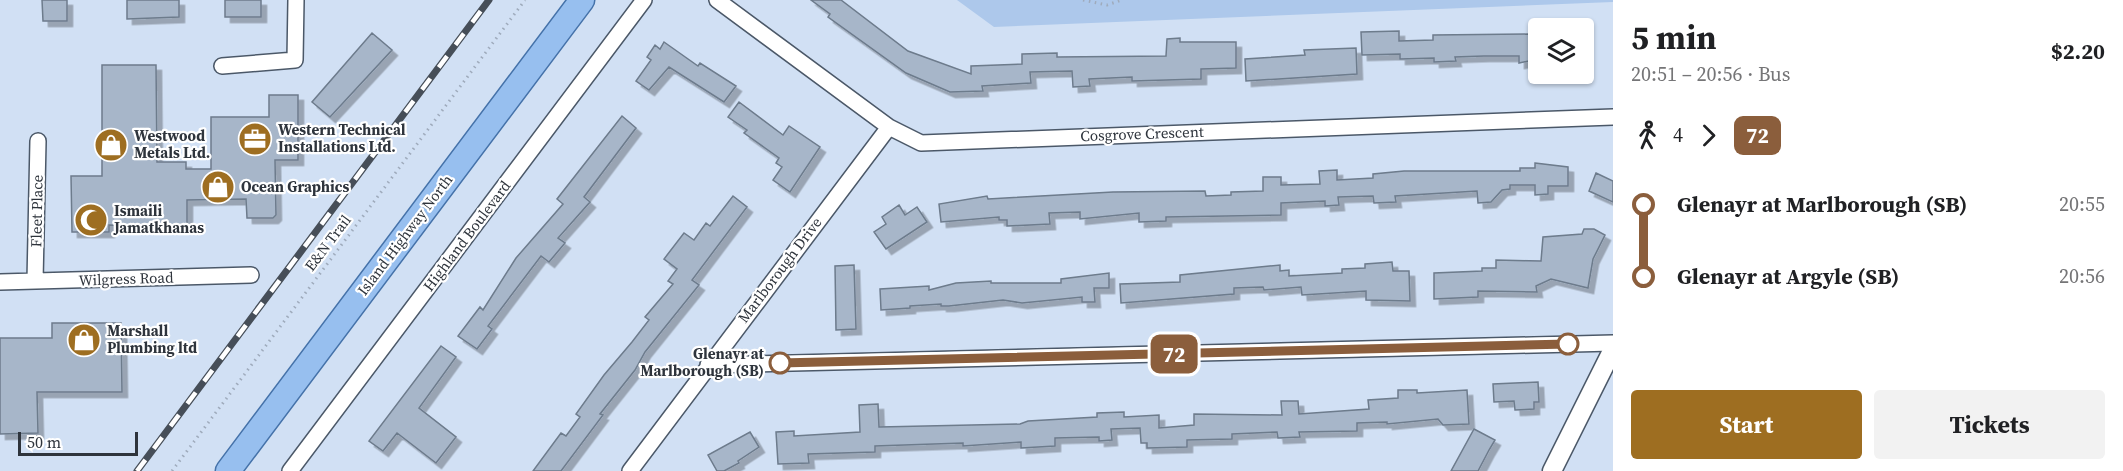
<!DOCTYPE html>
<meta charset="utf-8">
<style>
:root{--surface:#fff;--page:#f2f2f2;--text:#202124;--muted:#757577;--accent:#9e6e21}
body{margin:0;font-family:"Source Serif 4",serif;background:var(--page);color:var(--text);height:100vh;display:flex;flex-direction:column;font-size:22px;white-space:nowrap}
*{box-sizing:border-box;margin:0}
p{font-size:20px;color:var(--muted)}
.icon{flex:none;width:33px;height:33px;fill:none;stroke:currentColor;stroke-width:2;stroke-linecap:round;stroke-linejoin:round}
.map{position:relative;flex:1;overflow:hidden}
.sheet{display:flex;flex-direction:column;background:var(--surface);width:510px}
.sheet>*{flex:none}
.badge{padding:0 12px;border-radius:9px;font-size:21px;line-height:39px}
.fabs{position:absolute;left:1528px;top:18px;display:grid;gap:12px}
.fabs a{display:grid;place-items:center;width:66px;height:66px;border-radius:6px;background:var(--surface);box-shadow:0 2px 4px #0004;font-size:30px}
.scale{position:absolute;left:18px;bottom:15px;width:120px;box-sizing:border-box;padding-left:6px;border:3px solid #2e343c;border-top:0;font-size:16px;line-height:21px;white-space:nowrap;color:#2e343c;-webkit-text-stroke:4px #fff;paint-order:stroke}
.map>.badge{position:absolute;translate:-50% -50%;box-shadow:0 0 0 3px #fff}
.legs{display:flex;align-items:center;gap:9px;height:66px;padding:0 18px;font-size:20px}
.legs p{margin-inline-start:auto}
.summary{display:flex;align-items:center;justify-content:space-between;height:102px;padding:0 18px}
h1{font-size:33px;font-weight:700;line-height:45px}
.cta{display:flex;gap:12px;margin-top:auto;padding:12px 18px}
.cta a{flex:1;height:69px;border-radius:6px;background:var(--accent);color:#fff;font-size:24px;font-weight:700;line-height:69px;text-align:center}
.cta a+a{background:var(--page);color:var(--text)}
ul{padding:0 18px;list-style:none}
li{display:flex;align-items:center;gap:21px;height:72px;font-size:22px}
li i{display:grid;place-items:center;width:9px;height:100%;margin:0 8px;background:currentColor}
li i::after{content:'';width:15px;height:15px;margin:-8px;border:4px solid;border-radius:50%;background:var(--surface)}
li p{margin-inline-start:auto}
li:first-child i{background:linear-gradient(#0000 50%,currentColor 0)}
li:last-child i{background:linear-gradient(currentColor 50%,#0000 0)}
main{display:flex;flex:1;min-height:0}
.map>svg:first-child{display:block}
.green{fill:#adc8eb}
.building{fill:#a7b6c9;stroke:#6d7b8c;stroke-width:1.5;filter:url(#shadow)}
.lines{fill:none;stroke-linecap:round;stroke-linejoin:round}
.minor-casing{stroke:#4b5868;stroke-width:18}
.tertiary-casing{stroke:#4b5868;stroke-width:21}
.primary-casing{stroke:#4572a9;stroke-width:27}
.path{stroke:#9fabbc;stroke-width:3;stroke-dasharray:1.5 4.5;stroke-linecap:butt}
.minor{stroke:#fff;stroke-width:15}
.tertiary{stroke:#fff;stroke-width:18}
.primary{stroke:#97bfef;stroke-width:24}
.rail-casing{stroke:#464e58;stroke-width:7}
.rail{stroke:#fff;stroke-width:4.5;stroke-dasharray:14;stroke-linecap:butt}
.line-1-casing{stroke:#fff;stroke-width:14}
.line-1{stroke:#8b5e3c;stroke-width:9}
.stop-1-dot{fill:#fff;stroke:#8b5e3c;stroke-width:3}
.labels{text-anchor:middle;stroke-width:4.5;stroke-linejoin:round;paint-order:stroke}
.poi-label{font-size:15px;font-weight:bold;fill:#2e343c;stroke:#fff;text-anchor:start}
.street-label{font-size:15px;fill:#2e343c;stroke:#fff}
.stop-label{font-size:15px;font-weight:bold;fill:#2e343c;stroke:#fff;text-anchor:end}
</style>
<main>
<div class="map">
<svg width="1613" height="471" viewBox="0 0 1613 471">
<defs>
<filter id="shadow"><feDropShadow dx="5.5" dy="5.5" stdDeviation="0" flood-color="#0004"/></filter>
</defs>
<rect width="100%" height="100%" fill="#d1e0f4"/>
<!-- green -->
<path class="green" d="M957 0H1613V2L994 27Z"/>
<!-- building -->
<path class="building" d="M42 0H67V21H43Z
M127 0H179V17L127 19Z
M225 0H261V17H225Z
M811 0H841L908 51 971 74V66L1022 64V54L1057 53V57L1166 56 1167 39 1180 38V42H1236V68L1201 69V79L1132 81V77L1089 79 1090 86 1073 87 1072 71 1030 72 1031 83 982 86 983 91 950 92 906 73 828 17 830 14Z
M1399 31V41L1433 40V35L1530 34V40H1539V59L1519 63V56H1484L1455 57 1456 61 1434 62V58L1400 59V54L1362 55 1361 32Z
M372 33 392 50 330 117 312 102Z
M664 42 698 66 700 63 736 86 724 102 669 67 649 90 636 81 651 60 647 57 655 45 660 49Z
M1356 48 1357 74 1246 81 1245 59 1305 55 1304 50Z
M102 65H156L157 162H186V169H211V117H269V95H298V160H275L276 215 273 218H247L246 199 187 200V227L109 225V232H72L71 176H102Z
M739 102 783 135 789 126 820 147 790 192 773 180 782 167 776 163 779 158 744 133 747 130 728 117Z
M622 116 636 128 584 197 590 202 558 238 565 243 549 262 541 256 488 326 492 329 477 349 458 336 480 307 483 310 516 258 563 204 557 199Z
M1535 163 1568 167V186H1548V194L1535 195V185H1510V189L1502 190 1491 202 1478 203 1477 191 1395 196 1396 202 1374 203 1373 196 1338 197 1339 205 1325 206V201L1281 203V215L1166 217V221L1139 222V213L1080 219V212L1049 213 1050 224 1007 226V220H999V217L941 222 939 204 987 196 988 199 1113 192 1205 191 1206 196 1231 195V192L1263 191V177H1281V185L1320 184 1319 171 1337 170V180L1373 178V174L1404 171H1520V168H1535Z
M1596 173 1613 181V202L1589 191Z
M733 196 747 207 692 280 699 285 645 352 635 370 600 414 603 415 561 471H533L561 433 566 436 580 417 576 414 604 375 632 342 649 320 645 317 673 284 668 281 677 269 664 259 684 233 694 240 706 223 710 226Z
M899 205 905 215 917 207 927 222 886 249 874 232 886 224 882 217Z
M1584 229H1594L1605 235 1593 259 1588 288 1551 279 1536 286 1537 292 1478 291V297L1434 299V273L1482 271V268H1496V260L1541 261 1543 237 1582 234Z
M1392 262 1393 271H1409L1410 301 1366 300V291L1302 295 1301 287 1264 290 1263 287 1234 288V294L1121 303 1120 284 1180 282V275L1280 265V271L1289 270V276L1342 273V269L1365 268V264Z
M854 265 856 329 836 330 835 266Z
M1109 273V288H1094L1095 302H1082V297L1022 303 1003 300 949 306H941V304L910 306V308L881 310 880 289 929 286V290L956 283 991 281V283H1061V279Z
M52 323H121L122 392H37L38 433 0 434V338H52Z
M441 346 456 357 419 408 456 437 436 463 397 433 383 451 369 441Z
M1538 382 1539 402H1534V409L1515 410 1514 401 1494 402 1493 384Z
M1398 390H1417V393L1467 390 1469 424 1443 425 1438 419 1387 424V422L1357 423V431L1299 432 1300 437 1278 438 1277 432 1232 434V439L1187 440V447L1147 448V443H1141L1140 428 1111 429 1112 440 1099 441V437L1055 438V446L1021 448V442L963 446V443L875 446V452L808 454 809 463 778 464 776 432 794 431V436L860 432 859 405 878 404 879 427 1020 424 1028 421 1097 417V413L1124 412V417L1159 415V428L1194 425V414L1282 415 1281 401H1298L1299 414 1369 409 1368 400 1398 398Z
M1474 429 1495 440 1489 450 1478 471H1451Z
M750 432 759 447 738 461 739 463 724 471H717L708 455Z"/>
<g class="lines">
<!-- minor casing -->
<g class="minor-casing">
<path id="minor" d="M717 0 889 127 921 143 1613 117
M222 66 295 60 296 0
M35 281 38 141
M0 282 251 275
M708 365 1613 343
M290 471 644 0
M630 471 889 127"/>
</g>
<!-- tertiary casing -->
<g class="tertiary-casing">
<path id="tertiary" d="M1552 471 1613 349"/>
</g>
<!-- primary casing -->
<g class="primary-casing">
<path id="primary" d="M228 471 582 0"/>
</g>
<!-- path -->
<path class="path" d="M1083 0 1107 5 1122 0
M172 471 525 0"/>
<!-- minor -->
<use href="#minor" class="minor"/>
<!-- tertiary -->
<use href="#tertiary" class="tertiary"/>
<!-- primary -->
<use href="#primary" class="primary"/>
<!-- rail casing -->
<g class="rail-casing">
<path id="rail" d="M137 471 489 0"/>
</g>
<!-- rail -->
<use href="#rail" class="rail"/>
</g>
<g class="lines">
<!-- line-1 casing -->
<g class="line-1-casing">
<path id="line-1" d="M780 363 1568 344"/>
</g>
<!-- line-1 -->
<use href="#line-1" class="line-1"/>
</g>
<!-- icons -->
<defs>
<g id="office-disc" transform="scale(1.725)"><circle r="9.5" fill="#9e6e21" stroke="#fff"/><path d="M-6-3h4V-5.5h4V-3h4V5H-6ZM-1-4.5V-3h2v-1.5ZM-6 0V1H6V0Z" fill="#fff"/></g>
<g id="shop-disc" transform="scale(1.725)"><circle r="9.5" fill="#9e6e21" stroke="#fff"/><path d="M-5-2.5h2.3a2.7 3.5 0 0 1 5.4 0H5L5.5 6h-11ZM-1.5-2.5h3a1.5 2.3 0 0 0-3 0Z" fill="#fff"/></g>
<g id="mosque-disc" transform="scale(1.725)"><circle r="9.5" fill="#9e6e21" stroke="#fff"/><path d="M3.5-4.9A6 6 0 1 0 3.5 4.9A5 5 0 1 1 3.5-4.9Z" fill="#fff"/></g>
</defs>
<g fill-rule="evenodd">
<use href="#office-disc" x="255" y="139"/>
<use href="#shop-disc" x="111" y="145"/>
<use href="#shop-disc" x="218" y="187"/>
<use href="#mosque-disc" x="91" y="220"/>
<use href="#shop-disc" x="84" y="340"/>
</g>
<!-- markers -->
<g class="stop-1-dot">
<circle cx="1568" cy="344" r="10"/>
<circle cx="780" cy="363" r="10"/>
</g>
<g class="labels">
<!-- poi labels -->
<g class="poi-label">
<text x="278" y="135">Western Technical<tspan x="278" dy="17">Installations Ltd.</tspan></text>
<text x="134" y="141">Westwood<tspan x="134" dy="17">Metals Ltd.</tspan></text>
<text x="241" y="192">Ocean Graphics</text>
<text x="114" y="216">Ismaili<tspan x="114" dy="17">Jamatkhanas</tspan></text>
<text x="107" y="336">Marshall<tspan x="107" dy="17">Plumbing ltd</tspan></text>
</g>
<!-- street labels -->
<g class="street-label">
<text transform="translate(1142 134) rotate(-2)" y="5">Cosgrove Crescent</text>
<text transform="translate(37 211) rotate(-89)" y="5">Fleet Place</text>
<text transform="translate(405 235) rotate(-53)" y="5">Island Highway North</text>
<text transform="translate(467 236) rotate(-53)" y="5">Highland Boulevard</text>
<text transform="translate(328 243) rotate(-53)" y="5">E&amp;N Trail</text>
<text transform="translate(780 270) rotate(-53)" y="5">Marlborough Drive</text>
<text transform="translate(126 279) rotate(-2)" y="5">Wilgress Road</text>
</g>
<!-- stop labels -->
<g class="stop-label">
<text x="764" y="359">Glenayr at<tspan x="764" dy="17">Marlborough (SB)</tspan></text>
</g>
</g>
</svg>
<div class="fabs">
<a><svg class="icon" aria-label="layers" viewBox="0 0 24 24"><path d="M12 4l9 5-9 5-9-5zM3 14l9 5 9-5"/></svg></a>
</div>
<div class="scale">50 m</div>
<b class="badge" style="left:1174px;top:354px;background:#8b5e3c;color:#fff">72</b>
</div>
<section class="sheet">
<div class="summary"><div><h1>5 min</h1><p>20:51 – 20:56 · Bus</p></div><b>$2.20</b></div>
<div class="legs"><svg class="icon" aria-label="walk" viewBox="0 0 24 24"><circle cx="13" cy="4" r="2"/><path d="M13 8l-2 6 4 7M11 14l-3 7M7 12l3-4h3l4 4"/></svg>4<svg class="icon" aria-label="forward" viewBox="0 0 24 24"><path d="M9 5l7 7-7 7"/></svg><b class="badge" style="background:#8b5e3c;color:#fff">72</b></div>
<ul>
<li><i style="color:#8b5e3c"></i><b>Glenayr at Marlborough (SB)</b><p>20:55</p></li>
<li><i style="color:#8b5e3c"></i><b>Glenayr at Argyle (SB)</b><p>20:56</p></li>
</ul>
<div class="cta"><a>Start</a><a>Tickets</a></div>
</section>
</main>
